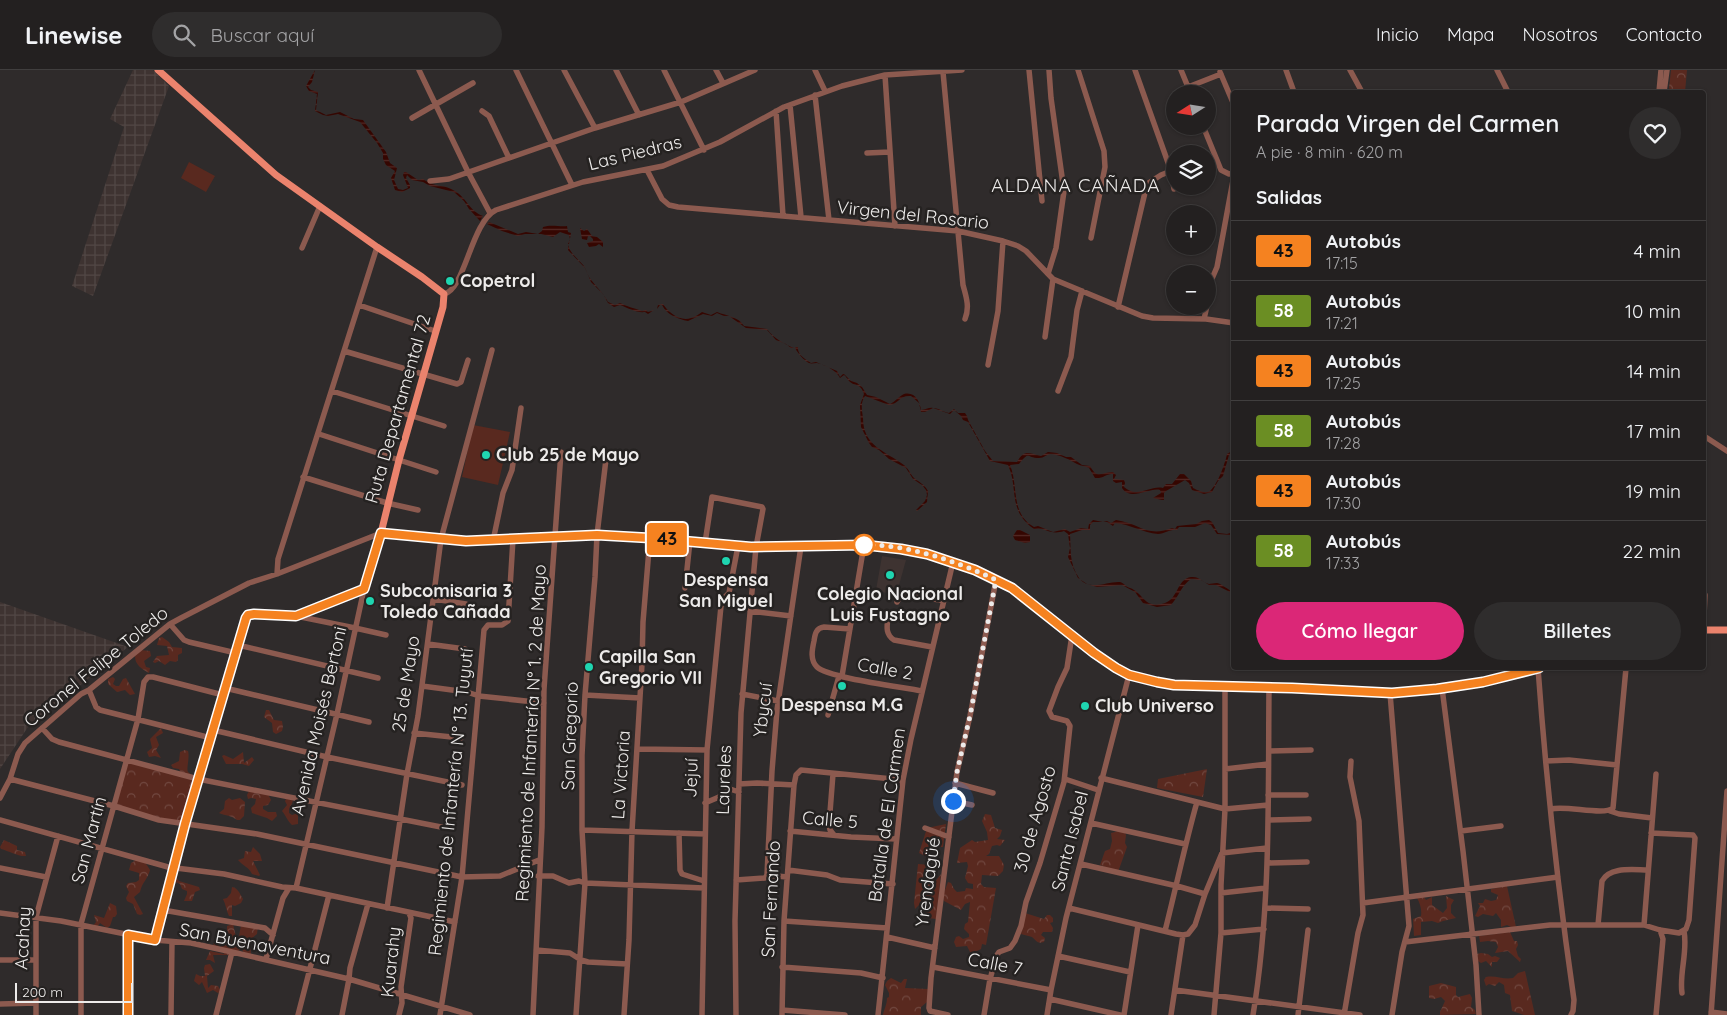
<!DOCTYPE html>
<html lang="es">
<meta charset="utf-8">
<style>
:root{--surface:#232020;--page:#2f2d2d;--text:#f1f3f6;--muted:#a3a3a5;--line:#403e3e;--accent:#db2777}
body{margin:0;font-family:Quicksand,sans-serif;background:var(--page);color:var(--text);height:100vh;display:flex;flex-direction:column;font-size:19px;white-space:nowrap}
*{box-sizing:border-box;margin:0}
p{font-size:16px;color:var(--muted)}
.icon{flex:none;width:28px;height:28px;fill:none;stroke:currentColor;stroke-width:2;stroke-linecap:round;stroke-linejoin:round}
.map{position:relative;flex:1;overflow:hidden}
.sheet{position:absolute;left:1231px;top:20px;width:475px;height:580px;display:flex;flex-direction:column;background:var(--surface);border-radius:5px;box-shadow:0 1px 4px #0004,0 0 0 1px var(--line)}
.sheet>*{flex:none}
.badge{padding:0 10px;border-radius:4px;font-size:18px;line-height:32px}
.needle{width:32px;rotate:258deg}
.tools{position:absolute;left:1166px;top:15px;display:grid;gap:10px}
.tools a{display:grid;place-items:center;width:50px;height:50px;border-radius:50%;background:var(--surface);box-shadow:0 1px 4px #0004,0 0 0 1px var(--line);font-size:25px}
.scale{position:absolute;left:15px;bottom:12px;width:118px;box-sizing:border-box;padding-left:5px;border:2px solid #edebea;border-top:0;font-size:14px;line-height:18px;white-space:nowrap;color:#edebea;-webkit-text-stroke:4px #252221;paint-order:stroke}
.you{position:absolute;width:25px;height:25px;margin:-12px;border:4px solid #fff;border-radius:50%;background:#1a73e8;box-shadow:0 0 0 8px #1a73e833}
.map>.badge{position:absolute;translate:-50% -50%;box-shadow:0 0 0 2px #fff}
h2{padding:0 25px;font-size:19px;line-height:45px}
.round{display:grid;place-items:center;flex:none;width:52px;height:52px;border-radius:26px;background:var(--page)}
.head{display:flex;align-items:center;justify-content:space-between;height:85px;padding:0 25px}
h1{font-size:24px;font-weight:600;line-height:38px}
.cta{display:flex;gap:10px;margin-top:auto;padding:10px 25px}
.cta a{flex:1;height:58px;border-radius:30px;background:var(--accent);color:#fff;font-size:20px;font-weight:600;line-height:58px;text-align:center}
.cta a+a{background:var(--page);color:var(--text)}
ul{padding:0;list-style:none}
li{display:flex;align-items:center;gap:15px;height:60px;padding:0 25px;border-top:1px solid var(--line)}
li div{flex:1}
li b{display:block;font-size:19px}
li em{font-style:normal}
li .badge{min-width:55px;font-weight:700;text-align:center}
header{display:flex;align-items:center;gap:30px;box-sizing:border-box;height:70px;padding:0 25px;background:var(--surface);border-bottom:1px solid var(--line)}
header strong{font-size:24px}
nav{display:flex;gap:28px;margin-inline-start:auto;font-size:18px}
.search{width:350px;height:45px;background:var(--page);display:flex;align-items:center;gap:12px;box-sizing:border-box;padding:0 18px;border-radius:28px;color:var(--muted);font-size:19px}
.map>svg:first-child{display:block}
.built{fill:#3e3331}
.industrial{fill:url(#industrial-grid)}
.grass{fill:#59291f}
.forest{fill:url(#forest-crowns)}
.water{fill:url(#water-rules)}
.lines{fill:none;stroke-linecap:round;stroke-linejoin:round}
.minor{stroke:#8c5a4f;stroke-width:5.5}
.major{stroke:#eb836d;stroke-width:7}
.line-casing{stroke:#fff;stroke-width:11}
.line{stroke:#f58220;stroke-width:8}
.walk{stroke:#edebea;stroke-width:5;stroke-dasharray:0 9}
.poi-dot{fill:#1fd5b0;stroke:#252221;stroke-width:2}
.stop-dot{fill:#fff;stroke:#f58220;stroke-width:2.5}
.labels{text-anchor:middle;stroke-width:5;stroke-linejoin:round;paint-order:stroke}
.street-label{font-size:18px;fill:#edebea;stroke:#252221}
.poi-label{font-size:18px;font-weight:bold;fill:#edebea;stroke:#252221;text-anchor:start}
.neighbourhood-label{font-size:19px;letter-spacing:1px;fill:#edebea;stroke:#252221}
</style>
<header>
<strong>Linewise</strong>
<div class="search"><svg class="icon" aria-label="search" viewBox="0 0 24 24"><circle cx="10" cy="10" r="6"/><path d="M15 15l6 6"/></svg>Buscar aquí</div>
<nav><a>Inicio</a><a>Mapa</a><a>Nosotros</a><a>Contacto</a></nav>
</header>
<div class="map">
<svg width="1727" height="945" viewBox="0 0 1727 945">
<defs>
<pattern id="industrial-grid" width="8" height="8" patternUnits="userSpaceOnUse" patternTransform="scale(1.25)"><rect width="8" height="8" fill="#3e3331"/><path d="M0 4h8M4 0v8" fill="none" stroke="#514745"/></pattern>
<pattern id="forest-crowns" width="20" height="18" patternUnits="userSpaceOnUse" patternTransform="scale(1.25)"><rect width="20" height="18" fill="#59291f"/><path d="M2 6a3 3 0 1 1 6 0M12 15a3 3 0 1 1 6 0" fill="none" stroke="#714840"/></pattern>
<pattern id="water-rules" width="6" height="5" patternUnits="userSpaceOnUse" patternTransform="scale(1.25)"><rect width="6" height="5" fill="#350601"/><path d="M0 2.5h6" fill="none" stroke="#532a26"/></pattern>
</defs>
<rect width="100%" height="100%" fill="#2f2b2b"/>
<!-- built -->
<path class="built" d="M882 486 906 490 896 526 876 520Z"/>
<!-- industrial -->
<path class="industrial" d="M133 0H153L169 16 93 226 72 216 124 57 110 49Z
M0 532 128 577 28 657 0 699Z"/>
<!-- grass -->
<path class="grass" d="M189 92 215 106 206 122 181 108Z
M473 355 510 362 498 415 462 407Z"/>
<!-- forest -->
<path class="forest" d="M1671 0H1687L1685 22H1671L1669 18Z
M162 567 169 572 172 577 182 578V583L178 585V590L176 592 170 591 165 595 159 591 155 593 153 592 157 586 169 585 167 576 157 575 159 568Z
M140 580 150 581 151 586 144 591 146 597 150 598 149 603C142 599 135 595 135 586Z
M113 607 115 609 113 614 116 616H119L123 609 126 608 135 624 130 625 125 620 117 622 108 614V609Z
M266 640H269L274 650 282 651 283 657 282 661 276 664 273 662 272 653 264 647Z
M161 658 163 663 156 667 159 675 156 680 161 688 155 686 149 687 147 682 152 678 150 669Z
M185 680 188 681C190 687 186 699 188 702 190 704 196 707 198 709L185 754 114 736 126 691 182 705 179 699 173 698 171 695 179 691 180 682Z
M243 682 244 693 252 687 254 690 249 696 242 694H226L222 686 224 685 233 689Z
M1207 699 1203 727 1157 718 1158 709Z
M249 721 268 724 271 730 268 735 263 736V739L268 742H276L277 746 272 751 267 748 252 743 251 738 255 734 256 729 251 728 248 729 247 725Z
M229 728 232 730 240 728 245 732 244 746 240 750H237C231 745 226 746 219 743L224 739 225 731Z
M286 729H291L293 731 289 740V743L292 745 298 743V754L292 755C287 750 286 746 282 741L287 735 285 731Z
M985 744 991 745 995 758 1002 760 1000 766 997 769 1005 770 1000 776 997 775 992 776 989 784 986 786H999L1004 795 1003 801 998 806 982 805 981 814 984 817 996 818 986 875 982 874 981 879 971 884 967 876 956 877 954 872 956 867 959 866 963 869 969 867V864L964 859 965 854 968 852 970 832 965 834 961 840 944 831 943 825 948 812 951 813 954 819 957 822 965 821 966 818 973 819V814L968 813 965 808 968 796 967 792 957 793 960 778 972 770 975 772 988 770 987 762 982 751Z
M946 754 943 777H930L925 786 919 783 927 758Z
M1119 761 1125 763 1126 765 1125 773 1127 777 1118 802 1100 795 1105 781 1110 779 1112 771 1111 763Z
M4 770 17 776V780L25 782 26 786C19 787 9 781 1 779L0 777Z
M253 777 260 784 262 791H253L260 805 259 806 252 804C249 797 243 796 238 790L244 788 245 781 251 782Z
M138 789 145 792 150 800C148 809 142 812 140 822L134 827 143 844 140 845 137 844 133 834 127 831 126 828 129 822 126 816 128 813 136 812 139 810V803L129 800 131 793Z
M918 794 930 795V801L928 804H924L923 808 930 814 934 813 941 804 936 849 921 847 919 835 915 839 914 833Z
M175 806 179 811 199 817 200 820 195 822 192 831H184L187 824V821L182 819 180 814 173 811 172 807Z
M1507 816 1516 857H1511L1507 855 1501 857V850L1496 843 1493 846 1483 844 1478 847 1475 846 1480 836 1478 833H1483L1485 829 1491 831 1496 830 1498 825 1491 822V819Z
M232 817C238 818 240 824 243 829L241 833 235 836 232 835V846H229C226 840 226 835 223 829L227 828 231 823Z
M1423 826 1426 830 1432 827V835L1443 843 1447 838 1446 826 1454 830 1451 835V843L1456 848 1443 851 1438 853 1432 851 1421 852V865L1414 866 1413 849 1421 846C1422 840 1420 833 1417 828Z
M110 833 116 836 117 844 115 847H113L110 856 107 858 100 853 97 857 93 856 96 852 94 845 104 848Z
M1025 843 1044 849 1047 845H1050L1053 848V852L1050 853 1053 858 1052 862H1043L1041 865 1045 868 1044 872C1037 874 1037 871 1032 867 1029 866 1024 865 1021 864Z
M233 854 236 867 239 866 241 855 258 856 257 864 250 870 251 884 246 888 242 879 230 885H213L215 893 210 890H206L210 881 224 884 221 876H215L213 874 216 871 226 872 227 870V856Z
M1510 862 1514 871H1517L1518 875 1516 879 1518 886 1521 889 1520 892 1508 881 1495 883 1498 877 1496 872 1488 871 1480 872 1479 866Z
M1481 883 1488 884 1492 887 1495 886 1500 888 1497 892H1492V897L1486 891 1481 893 1478 891 1477 884Z
M210 894 214 901 207 906 208 918 211 915 218 916 221 921 218 923 213 920 207 923 202 912 199 915 194 911 196 904 200 906H205L204 898 205 895Z
M1525 901 1535 945H1524L1512 941 1510 925 1505 923 1504 915 1499 912 1495 916 1489 914 1486 916 1484 910 1486 907C1496 905 1503 910 1513 908L1518 903Z
M891 908 901 913 904 909H907L905 918 928 919 927 932 921 937V945H883C884 939 887 935 887 928L889 927V923L885 915 887 911Z
M1441 913 1456 917V925L1458 927 1470 924 1472 928 1471 937 1475 940 1476 944 1440 945V942L1445 931 1441 927 1434 929 1429 928V916Z"/>
<!-- water -->
<path class="water" d="M315 0 312 12 308 17 311 20 318 22 316 40 326 45 340 42 354 49 363 50 386 82 390 93 397 98 394 110 398 119 403 120 408 118 403 105 404 102H406L418 110 423 109C435 118 443 114 453 120 466 126 469 141 483 146L480 151 469 139 464 131 454 122 430 116 423 112 412 110 407 105 406 108 410 115V118L402 122 395 120 391 108 395 101 386 95 383 89V83L377 73 360 52 338 44 328 46 323 45 315 41 317 24 309 21 306 16Z
M489 152 518 164 526 162 538 164 542 161 543 157C551 154 560 157 567 156L568 162 571 163 569 174H568L570 169 569 165 560 162 553 167 541 164H525L518 166 502 161 487 154Z
M580 158 584 161 587 159 592 166 597 167 603 172V177L599 174 596 176 589 177 587 173 593 171V169L590 166H588L587 170 582 169Z
M568 175C570 183 578 189 584 196 586 199 587 203 589 207 595 216 603 222 608 232L615 235 620 233C628 237 634 238 642 241L646 240 648 242 654 240 648 244 645 242C636 243 628 238 620 235L614 237 608 233 603 224 591 212 585 198 568 180Z
M663 234C668 242 680 252 691 248 695 247 699 244 702 242L711 245 717 242C727 246 739 247 744 256L767 259C773 268 786 275 794 278H791L786 274 776 270 767 260 746 258 729 246H724L717 243 712 246 703 244 688 251C678 249 667 245 662 235H660L657 239 658 235Z
M796 277H798C797 285 805 289 811 293L816 292 837 301 840 307 843 304H844L851 311 857 313 862 317 867 325 876 327 890 334C895 332 899 326 904 324 915 321 920 332 921 340 926 340 929 337 933 338 939 338 943 342 949 343L954 339 958 343H965L967 346 968 350 985 381 993 391 1017 392C1024 379 1029 383 1041 386L1048 382 1057 383 1066 387H1071L1082 395 1090 396C1098 411 1102 401 1113 402L1116 405 1114 409 1124 410 1125 413 1124 417C1137 429 1150 415 1163 418L1166 414H1172L1180 404H1184L1191 411 1193 418C1197 420 1207 425 1211 420 1218 413 1225 394 1227 384L1234 380V382L1229 385 1223 406 1218 411 1212 422 1204 424 1192 420 1189 413 1185 410 1166 421 1164 423V430H1162L1153 428 1161 423 1160 420C1150 417 1131 432 1122 418V412L1116 413 1113 411V404C1107 403 1103 409 1095 408L1089 398C1085 396 1081 396 1077 394 1070 390 1061 385 1051 384 1047 384 1044 388 1039 388 1026 388 1030 380 1019 394L1010 395C1019 417 1010 443 1034 457L1038 456 1053 462 1065 459 1070 462 1081 458 1088 459 1089 454 1093 450 1103 452 1107 451 1111 453 1116 450C1139 453 1147 468 1172 458L1175 459 1177 456 1196 454 1202 451 1209 450 1212 452 1218 463 1227 464 1234 462 1231 465 1217 464 1211 455 1205 453 1195 457H1179L1177 460C1170 459 1165 464 1158 464 1143 463 1130 454 1115 453L1113 456 1107 452H1093L1090 455V460H1082L1070 464C1071 480 1069 493 1079 508 1090 522 1107 511 1120 512 1124 513 1126 517 1130 518 1144 523 1144 540 1165 533 1178 529 1177 509 1191 507 1199 506 1202 512 1209 514 1211 514 1214 513 1217 513 1222 514 1228 520 1234 522V524L1216 515H1209L1201 510 1191 509C1181 516 1179 526 1171 535L1157 537 1143 533 1135 522 1122 515 1097 517 1087 514 1078 508 1068 487 1070 478 1068 464 1064 461C1049 466 1045 456 1034 459 1007 440 1019 419 1008 395L990 391 968 352 963 350 961 346 954 340 950 344 933 338 925 342H921L919 333 911 326C899 325 899 334 889 335L865 326C860 333 862 340 863 348 863 376 885 381 904 395 909 399 910 404 914 408 919 412 924 414 928 421L927 432 917 441 916 440 925 431 927 425 926 420 922 415 913 409 906 398 889 389 879 380 872 377 869 373 861 357 860 335 864 324C860 312 855 317 849 311 847 309 846 306 844 305L840 308C837 301 826 295 817 293 814 293 811 294 809 293 803 290 798 283 795 278Z
M1017 460H1020L1030 465V472L1025 473 1015 470 1013 466Z"/>
<g class="lines">
<!-- minor -->
<path class="minor" d="M419 0 468 102 490 143
M516 0 572 115
M564 0 595 58
M616 0 639 45
M664 0 704 80
M716 0 723 13
M815 0 825 21
M1029 0 1042 131
M1078 0 1104 81 1105 97 1091 168
M1135 0 1171 101 1174 119
M1181 0 1188 17 1221 4
M1286 0 1294 22
M1350 0 1362 22
M1497 0 1508 22
M943 2 963 215C966 226 970 237 965 249
M1220 2 1234 35
M885 5 895 156
M1659 22 1661 0
M1664 22 1667 0
M815 25 829 150
M790 35 801 147
M482 41 489 46 509 88
M776 41 783 146
M412 48 473 13
M1203 56 1221 100 1229 104 1234 103
M867 83 890 82
M647 100 662 129 669 135 678 137 958 161 1003 171 1018 176 1026 181 1053 209 1142 246 1153 248 1206 249 1234 253
M430 111 449 109 595 58 681 32 755 0
M302 178 320 136
M1048 204 1056 178 1064 121 1051 28 1049 0
M444 224C465 220 471 152 496 140L583 112 663 96 720 72 784 37 842 16 885 5 962 0
M1208 232 1211 211 1217 197 1234 105
M359 235 435 261
M1118 237 1147 114 1161 105 1171 101
M1204 249 1207 236
M1045 267 1053 209
M344 281 457 314 461 312 468 290
M988 295 998 241 1003 171
M332 321 444 356
M1058 321 1071 287 1077 240 1082 221
M319 364 436 402
M1704 366 1727 381
M303 407 387 433 418 440
M493 471 503 423 512 400 521 338
M705 473 712 427 762 437 763 439 756 477 741 643 735 851 736 945
M277 504 278 489 377 177
M685 518 690 471
M434 529 466 534
M897 532 901 524 905 523 944 531
M750 541 791 546
M296 546 364 519
M1704 546 1705 525
M888 547C887 556 885 564 894 570L932 577
M170 554 184 570 189 572 236 583
M850 559 824 557C816 558 815 564 814 571 812 580 810 590 817 597 828 608 903 617 922 621
M428 574 465 579
M238 575 378 608
M1538 598C1546 709 1558 820 1574 930L1573 941 1571 945
M842 606 864 475
M422 616 467 622 479 626 544 633
M225 618 369 652
M1442 618 1463 781 1476 895 1479 945
M89 620 96 637 100 640 211 668
M1390 623 1409 856 1402 882 1392 945
M742 624 778 631
M585 625 640 628
M828 645 839 606
M42 658 52 669 59 672 198 709 446 758
M213 660 327 687 462 715
M414 663 461 668
M638 679 707 680
M1269 681 1311 680
M1546 691 1569 690 1617 695
M1225 699 1268 694
M833 704 829 755 830 760 834 765
M1101 708 1225 739 1268 735
M10 709 114 736 159 750 257 764 462 807 500 806 539 790
M1065 709 1098 720
M955 713 993 723
M739 714 757 713 794 715 796 705 801 700 903 710
M1268 725H1306
M0 728 10 709 18 684 25 673 81 624 89 620 170 554 181 548 249 513 277 504 381 463
M953 731 972 735
M705 733 719 727 730 719 739 722
M1551 739C1566 735 1604 746 1613 738L1626 598
M1610 741 1619 744 1652 748
M0 750 168 797 224 804 282 817 296 818 455 852
M1268 750 1309 749
M1091 753 1185 774
M925 758 949 767
M582 760 705 764
M790 761 851 767 896 769
M1461 761 1501 756
M679 763 680 800 682 804 704 811
M1267 793 1307 792
M1081 794 1177 816 1205 824
M0 798 46 807
M788 800 827 805 840 810 893 814
M767 805 787 807
M538 806H553L569 813 579 811 585 813 704 818
M736 810 765 808 767 805 772 701 777 640 801 476
M296 818 337 644 364 519 381 463
M1221 823 1266 818
M1363 833 1558 807
M387 838 407 704 418 646 441 469 492 280
M1069 838 1176 864 1183 865 1188 864 1195 855 1205 824 1222 783 1267 778
M1266 838 1308 839
M163 840 265 858 273 865
M0 843 61 851 155 870 191 873 232 882 349 909 470 945
M784 851 887 858
M1598 855 1602 811C1610 796 1634 800 1648 800
M1644 855 1656 704
M1165 861C1176 818 1185 774 1197 732
M1221 863 1264 859
M887 867 935 878
M155 870 185 754 248 545 254 544 296 546 355 558 386 565
M1405 872 1550 855H1644L1660 860 1679 863 1686 859 1689 850 1695 768 1693 765 1651 763
M536 880 570 883 581 890 588 892 627 894
M1058 886 1130 902
M266 889 283 828 289 818
M0 890H36
M782 897 861 903 883 908
M933 897 1051 920
M1175 920 1360 945
M1682 923C1679 903 1688 882 1684 861
M1050 929 1120 945
M0 934 36 933
M782 940 845 945
M1711 942 1727 944
M36 945V847L58 766
M81 945V854L138 649 144 612 148 607H153L223 625
M128 945V865
M171 945 172 872
M216 945 232 882
M298 945 329 825
M342 945 349 909 350 898 368 834
M399 945 402 933 401 917 411 848 409 843
M440 945 462 807 484 560 488 555H502L508 551 513 469
M533 945 542 757 544 619 561 382
M576 945 585 813 582 760V685L585 625 595 507 597 465 606 389
M624 945 629 870 632 761 642 594 643 552 650 467
M702 945 707 680 721 536 723 529 729 523 738 476
M782 945 784 851 794 715
M878 945 903 710 911 669 953 492
M948 945 930 941 929 938 931 908 957 702 970 646 996 510
M984 945 990 909 997 885 999 882 1010 878 1015 871 1021 856 1026 832 1040 793 1064 712 1070 656 1067 651 1052 647 1049 641 1058 617 1067 598 1072 565
M1047 945 1051 920 1066 848 1129 605
M1124 945 1138 855
M1171 945 1183 865
M1214 945 1221 863V815L1225 739V617
M1253 945C1271 837 1268 727 1269 617
M1298 945 1308 860
M1344 945 1358 863 1363 845 1359 751 1350 707 1351 691
M1656 945 1663 869 1660 860
M1711 945 1727 721"/>
<!-- major -->
<path class="major" d="M158 0 276 105 377 177 422 207 444 224 443 237 399 390 381 463 466 471 597 465 650 467 751 477 864 475 901 479 927 484 975 500 1012 517 1094 583 1115 598 1129 605 1141 608 1174 615 1292 618 1392 623 1437 619 1483 612 1539 598
M1704 560H1727"/>
</g>
<g class="lines">
<!-- line casing -->
<g class="line-casing">
<path id="line" d="M128 945V865L155 870 185 754 246 548 248 545 254 544 296 546 364 519 381 463 466 471 597 465 650 468 751 477 864 475 901 479 927 484 975 500 1012 518 1094 583 1116 598 1129 605 1157 612 1174 615 1292 618 1392 623 1437 619 1483 612 1539 598"/>
</g>
<!-- line -->
<use href="#line" class="line"/>
<!-- walk -->
<path class="walk" d="M864 475C906 474 957 491 996 510L970 646 957 702 953 731"/>
</g>
<!-- markers -->
<g class="poi-dot">
<circle cx="450" cy="211" r="5"/>
<circle cx="486" cy="385" r="5"/>
<circle cx="726" cy="491" r="5"/>
<circle cx="890" cy="505" r="5"/>
<circle cx="370" cy="531" r="5"/>
<circle cx="589" cy="597" r="5"/>
<circle cx="842" cy="616" r="5"/>
<circle cx="1085" cy="636" r="5"/>
</g>
<circle class="stop-dot" cx="864" cy="475" r="10"/>
<g class="labels">
<!-- street labels -->
<g class="street-label">
<text transform="translate(635 83) rotate(-14)" y="6">Las Piedras</text>
<text transform="translate(913 145) rotate(6)" y="6">Virgen del Rosario</text>
<text transform="translate(398 339) rotate(-74)" y="6">Ruta Departamental 72</text>
<text transform="translate(96 597) rotate(-39)" y="6">Coronel Felipe Toledo</text>
<text transform="translate(885 599) rotate(10)" y="6">Calle 2</text>
<text transform="translate(406 614) rotate(-81)" y="6">25 de Mayo</text>
<text transform="translate(763 640) rotate(-83)" y="6">Ybycuí</text>
<text transform="translate(319 651) rotate(-77)" y="6">Avenida Moisés Bertoni</text>
<text transform="translate(531 663) rotate(-87)" y="6">Regimiento de Infantería N° 1. 2 de Mayo</text>
<text transform="translate(570 666) rotate(-88)" y="6">San Gregorio</text>
<text transform="translate(621 705) rotate(-86)" y="6">La Victoria</text>
<text transform="translate(691 708) rotate(-88)" y="6">Jejuí</text>
<text transform="translate(724 710) rotate(-88)" y="6">Laureles</text>
<text transform="translate(451 732) rotate(-84)" y="6">Regimiento de Infantería N° 13. Tuyutí</text>
<text transform="translate(887 745) rotate(-82)" y="6">Batalla de El Carmen</text>
<text transform="translate(1035 749) rotate(-74)" y="6">30 de Agosto</text>
<text transform="translate(830 750) rotate(5)" y="6">Calle 5</text>
<text transform="translate(89 770) rotate(-75)" y="6">San Martín</text>
<text transform="translate(1070 771) rotate(-76)" y="6">Santa Isabel</text>
<text transform="translate(928 812) rotate(-82)" y="6">Yrendagüé</text>
<text transform="translate(771 829) rotate(-87)" y="6">San Fernando</text>
<text transform="translate(23 868) rotate(-87)" y="6">Acahay</text>
<text transform="translate(255 874) rotate(11)" y="6">San Buenaventura</text>
<text transform="translate(391 892) rotate(-84)" y="6">Kuarahy</text>
<text transform="translate(995 894) rotate(11)" y="6">Calle 7</text>
</g>
<!-- poi labels -->
<g class="poi-label">
<text x="460" y="217">Copetrol</text>
<text x="496" y="391">Club 25 de Mayo</text>
<text x="726" y="516" text-anchor="middle">Despensa<tspan x="726" dy="21">San Miguel</tspan></text>
<text x="380" y="527">Subcomisaria 3<tspan x="380" dy="21">Toledo Cañada</tspan></text>
<text x="890" y="530" text-anchor="middle">Colegio Nacional<tspan x="890" dy="21">Luis Fustagno</tspan></text>
<text x="599" y="593">Capilla San<tspan x="599" dy="21">Gregorio VII</tspan></text>
<text x="842" y="641" text-anchor="middle">Despensa M.G</text>
<text x="1095" y="642">Club Universo</text>
</g>
<!-- neighbourhood labels -->
<g class="neighbourhood-label">
<text x="1076" y="122">ALDANA CAÑADA</text>
</g>
</g>
</svg>
<div class="tools">
<a><svg class="needle" viewBox="-14 -14 28 28"><path d="M0-13l5 13h-10z" fill="#e53935"/><path d="M0 13l5-13h-10z" fill="#a3a3a5"/></svg></a>
<a><svg class="icon" aria-label="layers" viewBox="0 0 24 24"><path d="M12 4l9 5-9 5-9-5zM3 14l9 5 9-5"/></svg></a>
<a>+</a>
<a>−</a>
</div>
<div class="scale">200 m</div>
<div class="you" style="left:953px;top:731px"></div>
<b class="badge" style="left:667px;top:469px;background:#f58220;color:#111">43</b>
<section class="sheet">
<div class="head"><div><h1>Parada Virgen del Carmen</h1><p>A pie · 8 min · 620 m</p></div><a class="round"><svg class="icon" aria-label="heart" viewBox="0 0 24 24"><path d="M12 20l-8-8c-3-5 5-10 8-4 3-6 11-1 8 4z"/></svg></a></div>
<h2>Salidas</h2>
<ul>
<li><span class="badge" style="background:#f58220;color:#111">43</span><div><b>Autobús</b><p>17:15</p></div><em>4 min</em></li>
<li><span class="badge" style="background:#6b8e23;color:#fff">58</span><div><b>Autobús</b><p>17:21</p></div><em>10 min</em></li>
<li><span class="badge" style="background:#f58220;color:#111">43</span><div><b>Autobús</b><p>17:25</p></div><em>14 min</em></li>
<li><span class="badge" style="background:#6b8e23;color:#fff">58</span><div><b>Autobús</b><p>17:28</p></div><em>17 min</em></li>
<li><span class="badge" style="background:#f58220;color:#111">43</span><div><b>Autobús</b><p>17:30</p></div><em>19 min</em></li>
<li><span class="badge" style="background:#6b8e23;color:#fff">58</span><div><b>Autobús</b><p>17:33</p></div><em>22 min</em></li>
</ul>
<div class="cta"><a>Cómo llegar</a><a>Billetes</a></div>
</section>
</div>
